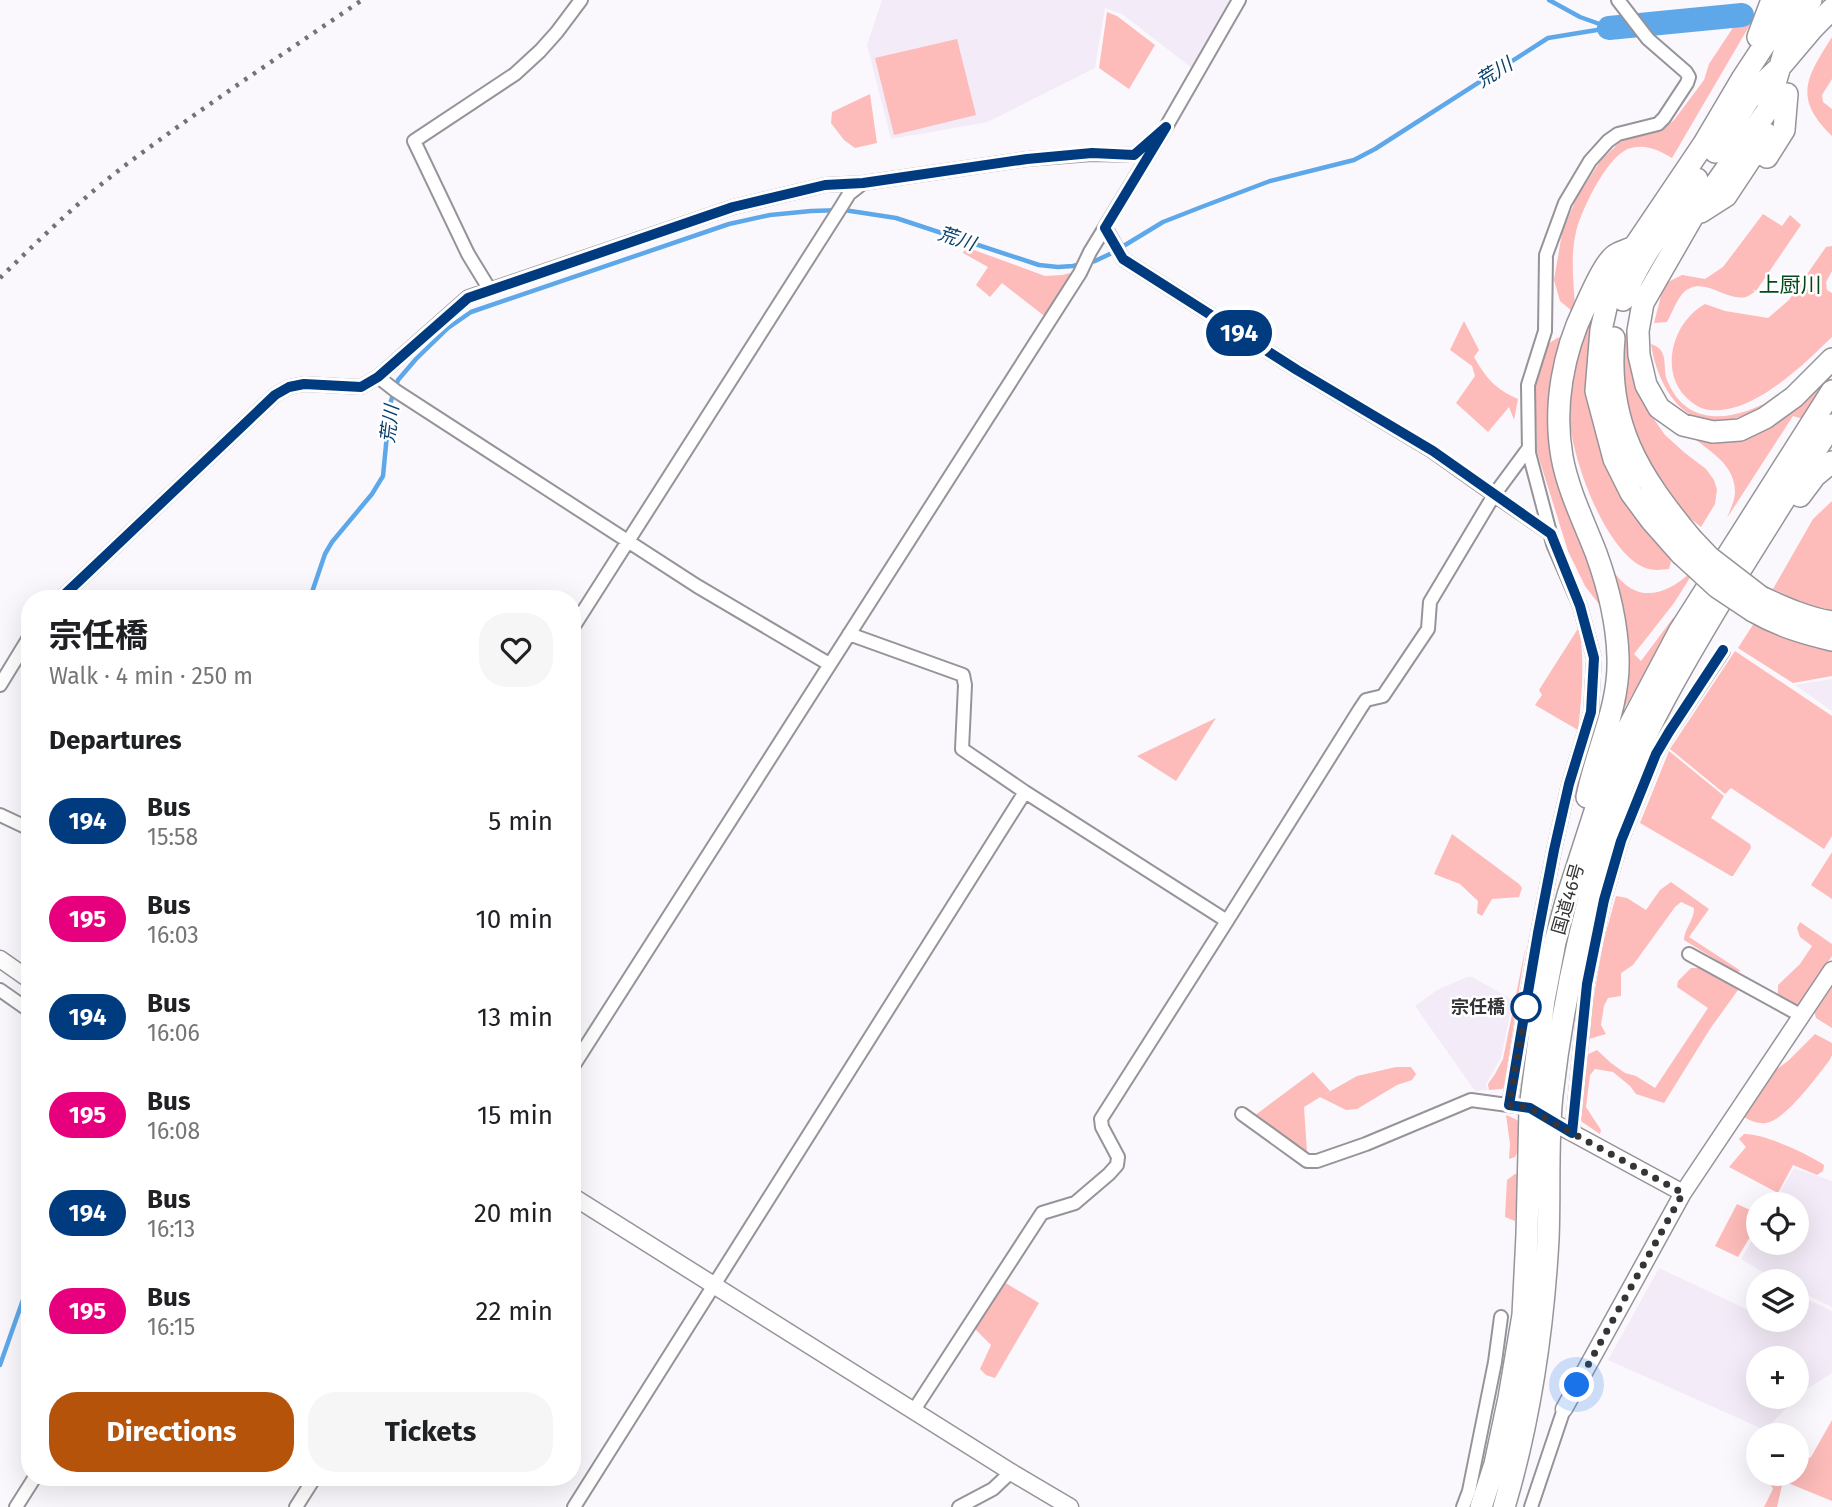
<!DOCTYPE html>
<meta charset="utf-8">
<style>
:root{--surface:#fff;--page:#f6f6f6;--text:#202124;--muted:#757577;--accent:#b45309}
body{margin:0;font-family:"Fira Sans","Noto Sans JP",sans-serif;background:var(--page);color:var(--text);height:100vh;display:flex;flex-direction:column;font-size:26px;white-space:nowrap}
*{box-sizing:border-box;margin:0}
p{font-size:23px;color:var(--muted)}
.icon{flex:none;width:38px;height:38px;fill:none;stroke:currentColor;stroke-width:2;stroke-linecap:round;stroke-linejoin:round}
.map{position:relative;flex:1;overflow:hidden}
.drawer{position:absolute;left:21px;top:590px;width:560px;height:896px;display:flex;flex-direction:column;background:var(--surface);border-radius:28px;box-shadow:0 7px 28px #0002}
.drawer>*{flex:none}
.badge{padding:0 14px;border-radius:23px;font-size:24px;line-height:46px}
.tools{position:absolute;left:1746px;top:1192px;display:grid;gap:14px}
.tools a{display:grid;place-items:center;width:63px;height:63px;border-radius:50%;background:var(--surface);box-shadow:0 7px 28px #0002;font-size:35px}
.you{position:absolute;width:35px;height:35px;margin:-18px;border:5px solid #fff;border-radius:50%;background:#1a73e8;box-shadow:0 0 0 10px #1a73e833}
.map>.badge{position:absolute;translate:-50% -50%;box-shadow:0 0 0 4px #fff}
h2{padding:0 28px;font-size:26px;line-height:63px}
.round{display:grid;place-items:center;flex:none;width:74px;height:74px;border-radius:28px;background:var(--page)}
.headline{display:flex;align-items:center;justify-content:space-between;height:119px;padding:0 28px}
h1{font-size:33px;font-weight:700;line-height:52px}
.primary-button{display:flex;gap:14px;margin-top:auto;padding:14px 28px}
.primary-button a{flex:1;height:80px;border-radius:28px;background:var(--accent);color:#fff;font-size:28px;font-weight:700;line-height:80px;text-align:center}
.primary-button a+a{background:var(--page);color:var(--text)}
ul{padding:0;list-style:none}
li{display:flex;align-items:center;gap:21px;height:98px;padding:0 28px}
li div{flex:1}
li b{display:block;font-size:26px}
li em{font-style:normal}
li .badge{min-width:77px;font-weight:700;text-align:center}
.map>svg:first-child{display:block}
.built{fill:#f3ebf7;fill-rule:evenodd}
.green{fill:#fdbbb9}
.lines{fill:none;stroke-linecap:round;stroke-linejoin:round}
.stream{stroke:#5ea8ea;stroke-width:4.5}
.river{stroke:#5ea8ea;stroke-width:24}
.street-casing{stroke:#979499;stroke-width:16}
.secondary-casing{stroke:#979499;stroke-width:19}
.highway-casing{stroke:#979499;stroke-width:24}
.street{stroke:#fff;stroke-width:12}
.secondary{stroke:#fff;stroke-width:16}
.highway{stroke:#fff;stroke-width:21}
.rail{stroke:#737275;stroke-width:4.5;stroke-dasharray:3.5 7;stroke-linecap:butt}
.highway-bridge-casing{stroke:#979499;stroke-width:24;stroke-linecap:butt}
.highway-bridge{stroke:#fff;stroke-width:21}
.line-casing{stroke:#fff;stroke-width:16}
.line{stroke:#003b80;stroke-width:10}
.walk{stroke:#353436;stroke-width:7;stroke-dasharray:0 12.6}
.stop-dot{fill:#fff;stroke:#003b80;stroke-width:3.5}
.labels{text-anchor:middle;stroke-width:5;stroke-linejoin:round;paint-order:stroke}
.street-label{font-size:18px;fill:#353436;stroke:#fff}
.stop-label{font-size:18px;font-weight:bold;fill:#353436;stroke:#fff;text-anchor:end}
.water-label{font-size:19px;font-style:italic;fill:#07406b;stroke:#fff}
.quarter-label{font-size:21px;fill:#02491b;stroke:#fff}
</style>
<div class="map">
<svg width="1832" height="1507" viewBox="0 0 1832 1507">
<rect width="100%" height="100%" fill="#fbf8fd"/>
<!-- built -->
<path class="built" d="M882 0H1229L1193 69 1122 14 1105 8 1095 68 988 122 891 139 867 45Z
M1832 679V711L1795 685Z
M1467 977H1472L1513 1000 1501 1058 1486 1084 1488 1090 1475 1091 1415 1006 1437 990Z
M1794 1168 1832 1181V1307L1797 1290V1281H1778L1741 1259 1759 1229V1242H1797V1204H1773Z
M1659 1268 1759 1315V1320H1797V1294L1832 1311V1373L1802 1392 1765 1430 1608 1360ZM1797 1358V1396H1759V1358Z"/>
<!-- green -->
<path class="green" d="M1107 12 1117 16 1155 45 1129 89 1099 68Z
M1738 20 1751 23 1672 158C1659 150 1646 144 1631 148 1608 153 1581 211 1576 232 1570 257 1574 284 1575 308L1572 311 1560 301 1554 280 1562 233 1576 199 1601 160 1620 142 1632 138 1662 131 1674 120 1704 80 1709 64Z
M1832 37V79L1822 95 1823 102 1832 109V136C1793 98 1806 78 1832 37Z
M957 39 976 115 894 135 875 58Z
M870 94 877 143 855 148 844 140 831 123 832 112Z
M1763 214 1782 226 1790 215 1801 225 1756 291 1752 289 1755 292C1754 292 1747 297 1746 297 1725 302 1703 274 1683 293 1676 301 1672 313 1667 322L1654 323 1664 284 1682 275 1705 279 1723 267Z
M1832 246V271L1826 282 1827 290 1832 293V337C1803 365 1753 415 1709 410 1702 409 1694 405 1689 400 1658 374 1672 322 1705 304L1725 311 1768 318 1789 300 1826 247Z
M966 247 1045 276 1062 275 1075 272 1047 318 1002 283 990 297 976 285 988 267 963 253Z
M1601 300 1587 392 1669 555 1671 562 1669 569C1660 570 1652 571 1643 567 1603 548 1570 454 1569 412 1569 400 1569 386 1571 374 1576 347 1589 324 1601 300Z
M1634 307 1639 392 1651 415 1665 435 1685 453 1706 469 1714 480 1717 490 1715 504 1701 527 1682 512 1659 483 1630 428 1621 378 1623 343Z
M1464 321 1479 350 1474 357C1486 378 1495 389 1518 399L1514 420 1509 407 1488 432 1456 403 1475 376 1472 366 1450 350Z
M1566 336 1554 377 1597 584 1605 612 1585 586 1568 551 1537 452 1535 387 1548 344 1557 338Z
M1651 344C1670 350 1662 367 1667 380 1688 432 1739 419 1777 397 1791 389 1803 375 1815 365 1803 376 1789 394 1775 402 1757 413 1724 425 1703 420 1672 412 1655 373 1651 344Z
M1832 370V376L1803 419 1793 416 1727 518C1730 510 1735 500 1735 492 1735 465 1711 452 1692 437 1708 437 1739 439 1752 435 1784 426 1811 394 1832 370Z
M1832 501V610L1806 604 1773 589 1813 519Z
M1611 569C1617 576 1623 584 1632 589 1652 600 1675 587 1690 573L1691 576 1674 603 1634 654 1641 661 1673 618 1676 619 1624 709 1625 662Z
M1756 620 1832 648V676L1793 683 1738 648Z
M1579 627C1585 662 1582 695 1578 730L1535 705 1542 695 1539 690Z
M1735 651 1832 716V836L1824 849 1731 788 1725 794 1670 749Z
M1595 710 1599 717C1591 750 1578 782 1569 816 1561 846 1559 877 1550 907L1558 853 1572 788Z
M1216 718 1176 781 1137 756Z
M1669 751 1724 796 1711 818 1750 844 1751 848 1733 876H1731L1640 823Z
M1452 834 1519 884 1522 888 1519 897 1492 899 1482 916 1477 913 1478 901 1460 884 1434 874Z
M1832 852V899L1811 885Z
M1671 882 1709 909 1689 937 1741 971 1736 972 1684 940C1684 929 1694 921 1694 908L1681 902 1675 907 1633 965 1621 973V996L1608 998 1604 1006 1601 1025 1606 1034 1589 1039 1587 1037 1603 943 1616 896 1627 898 1646 910 1660 890Z
M1800 922 1832 944V956L1796 1008 1778 997V985L1800 964 1812 946 1800 937 1797 928Z
M1526 945 1504 1087 1502 1089 1489 1090 1488 1084 1495 1074 1503 1059Z
M1691 968H1702L1736 985 1738 990 1710 1029 1664 1103 1636 1094 1630 1086 1613 1072 1595 1069 1590 1075 1586 1107 1601 1130 1600 1134 1582 1122 1579 1114 1584 1056 1597 1050 1611 1063 1625 1073 1636 1076 1655 1088 1708 1008 1677 987 1678 981Z
M1832 981V1028L1816 1018 1814 1010Z
M1815 1034 1832 1043V1055L1829 1061C1817 1076 1785 1121 1766 1123 1758 1124 1751 1121 1744 1117L1770 1074 1788 1061Z
M1396 1067H1411L1416 1074 1412 1080 1397 1085 1357 1109 1346 1110 1320 1097 1357 1076Z
M1313 1072 1330 1091 1304 1107 1307 1152 1300 1149 1254 1116Z
M1506 1115C1510 1117 1515 1118 1518 1121 1525 1130 1520 1148 1515 1157L1509 1159 1510 1144Z
M1744 1134C1763 1133 1808 1154 1824 1165L1823 1171 1817 1175 1793 1165 1778 1193 1729 1167 1746 1147 1739 1139Z
M1515 1174H1519L1515 1221 1505 1217 1507 1180Z
M1737 1204 1759 1214V1222L1738 1257 1715 1246Z
M1004 1282 1039 1303 995 1378 986 1375 980 1369 991 1345 974 1328Z
M1832 1420V1501L1783 1481 1777 1507H1764L1773 1489 1769 1481 1774 1474H1797V1464L1811 1457Z"/>
<g class="lines">
<!-- stream -->
<path class="stream" d="M1549 0 1580 17 1605 26
M310 598 325 554 332 542 372 494 383 476 390 404 398 380 416 359 448 328 471 312 729 224 770 215 811 211 844 210 896 218 1039 265 1058 267 1073 266 1095 261 1112 253 1163 222 1204 206 1270 181 1354 160 1375 149 1548 38 1609 28
M0 1365 30 1280"/>
<!-- river -->
<path class="river" d="M1609 28 1742 15"/>
<!-- street casing -->
<g class="street-casing">
<path id="street" d="M490 290 468 254 414 141 515 74 540 51 557 32 581 0
M378 377 396 391 697 586 829 664
M1528 449 1494 495 1551 534
M61 598 275 395 289 387 304 384 361 387 378 377 468 297 733 207 825 185 863 183 1027 159 1092 154 1134 155 1155 137
M572 629 841 207 849 194 863 183
M849 634 963 675 965 685 962 749 1025 792 1227 921
M0 685 30 636
M0 815 30 829
M1689 954 1802 1016
M0 990 30 1011
M572 1068 1080 273 1090 252 1166 127 1239 0
M1509 1105 1538 933 1554 850 1569 784 1591 712 1594 658 1580 606 1553 544 1529 453 1528 385 1545 331 1546 255 1565 203 1590 161 1608 141 1618 134 1658 124 1664 118 1687 83 1689 77 1686 72 1648 39 1618 0
M1242 1114 1307 1161H1317L1366 1144 1471 1100 1530 1108
M1572 1133 1587 984 1604 900 1621 841 1656 754 1669 732 1723 651
M914 1410 1042 1213 1075 1203 1109 1174 1117 1165 1118 1157 1102 1127 1101 1119 1227 921 1360 709 1366 700 1383 696 1428 629 1430 602 1494 495 1432 451 1297 370 1123 259 1105 227
M16 1507 35 1477
M296 1507 315 1477
M574 1507 1025 792
M959 1507 993 1489 1011 1472
M1463 1507 1469 1491 1495 1362 1501 1317
M1531 1507 1564 1409"/>
</g>
<!-- secondary casing -->
<g class="secondary-casing">
<path id="secondary" d="M0 959 30 980
M1543 1117 1683 1193
M572 1196 1011 1472 1070 1507
M1564 1409 1683 1193 1832 970"/>
</g>
<!-- highway casing -->
<g class="highway-casing">
<path id="highway" d="M1811 0 1788 39 1767 111 1693 216 1643 303 1638 331 1639 355 1646 385 1659 408 1683 425 1713 432 1740 430 1765 418 1794 397 1832 359
M1758 37 1772 0
M1715 152 1754 91 1780 67 1813 28 1832 9
M1767 157 1784 130 1787 94
M1701 212 1726 196 1767 134
M1623 300C1639 257 1672 217 1697 179
M1614 338C1606 424 1639 475 1691 538
M1800 496 1815 476 1832 462
M1681 554 1651 520 1631 493 1614 459 1596 391 1601 330 1608 299 1624 262 1703 145 1742 79 1794 0
M1761 597C1785 608 1807 618 1832 622
M1753 611C1779 626 1803 633 1832 640
M1587 797C1596 750 1620 707 1618 657 1617 622 1608 586 1596 553 1584 522 1568 490 1562 457 1553 407 1563 352 1585 307 1591 294 1604 264 1614 256 1619 252 1628 250 1634 247
M1481 1507 1495 1464 1509 1398 1523 1315 1527 1235 1530 1108 1544 1000 1555 942 1568 895 1599 799 1625 734 1679 632 1832 391
M1504 1507C1530 1420 1543 1330 1548 1239 1550 1191 1547 1142 1552 1095 1561 1016 1577 938 1599 862 1604 844 1609 825 1615 807 1643 732 1683 664 1724 596 1760 539 1795 481 1832 425"/>
</g>
<!-- street -->
<use href="#street" class="street"/>
<!-- secondary -->
<use href="#secondary" class="secondary"/>
<!-- highway -->
<use href="#highway" class="highway"/>
<!-- rail -->
<path class="rail" d="M0 278C43 236 86 194 135 158 209 103 286 52 362 0"/>
<!-- highway-bridge casing -->
<g class="highway-bridge-casing">
<path id="highway-bridge" d="M1691 538 1709 557 1761 597
M1681 554 1717 587 1753 611"/>
</g>
<!-- highway-bridge -->
<use href="#highway-bridge" class="highway-bridge"/>
</g>
<g class="lines">
<!-- line casing -->
<g class="line-casing">
<path id="line" d="M61 598 275 395 289 387 304 384 361 387 378 377 468 298 733 207 825 185 863 183 1027 159 1092 153 1134 155 1166 127 1105 228 1123 259 1297 370 1433 451 1551 534 1580 606 1594 658 1591 712 1569 784 1554 850 1538 933 1509 1105 1530 1108 1572 1133 1587 984 1604 900 1621 841 1656 754 1669 732 1723 650"/>
</g>
<!-- line -->
<use href="#line" class="line"/>
<!-- walk -->
<path class="walk" d="M1526 1007 1509 1105 1530 1108 1550 1121 1683 1193 1577 1385"/>
</g>
<!-- markers -->
<circle class="stop-dot" cx="1526" cy="1007" r="14"/>
<g class="labels">
<!-- street labels -->
<g class="street-label">
<text transform="translate(1568 899) rotate(-74)" y="6">国道46号</text>
</g>
<!-- stop labels -->
<g class="stop-label">
<text x="1505" y="1013">宗任橋</text>
</g>
<!-- water labels -->
<g class="water-label">
<text transform="translate(1494 72) rotate(-32)" y="7">荒川</text>
<text transform="translate(957 238) rotate(18)" y="7">荒川</text>
<text transform="translate(389 424) rotate(-83)" y="7">荒川</text>
</g>
<!-- quarter labels -->
<g class="quarter-label">
<text x="1790" y="292">上厨川</text>
</g>
</g>
</svg>
<div class="tools">
<a><svg class="icon" aria-label="locate" viewBox="0 0 24 24"><circle cx="12" cy="12" r="6"/><path d="M12 2v4M12 18v4M2 12h4M18 12h4"/></svg></a>
<a><svg class="icon" aria-label="layers" viewBox="0 0 24 24"><path d="M12 4l9 5-9 5-9-5zM3 14l9 5 9-5"/></svg></a>
<a>+</a>
<a>−</a>
</div>
<div class="you" style="left:1577px;top:1385px"></div>
<b class="badge" style="left:1239px;top:333px;background:#003b80;color:#fff">194</b>
<section class="drawer">
<div class="headline"><div><h1>宗任橋</h1><p>Walk · 4 min · 250 m</p></div><a class="round"><svg class="icon" aria-label="heart" viewBox="0 0 24 24"><path d="M12 20l-8-8c-3-5 5-10 8-4 3-6 11-1 8 4z"/></svg></a></div>
<h2>Departures</h2>
<ul>
<li><span class="badge" style="background:#003b80;color:#fff">194</span><div><b>Bus</b><p>15:58</p></div><em>5 min</em></li>
<li><span class="badge" style="background:#e6007e;color:#fff">195</span><div><b>Bus</b><p>16:03</p></div><em>10 min</em></li>
<li><span class="badge" style="background:#003b80;color:#fff">194</span><div><b>Bus</b><p>16:06</p></div><em>13 min</em></li>
<li><span class="badge" style="background:#e6007e;color:#fff">195</span><div><b>Bus</b><p>16:08</p></div><em>15 min</em></li>
<li><span class="badge" style="background:#003b80;color:#fff">194</span><div><b>Bus</b><p>16:13</p></div><em>20 min</em></li>
<li><span class="badge" style="background:#e6007e;color:#fff">195</span><div><b>Bus</b><p>16:15</p></div><em>22 min</em></li>
</ul>
<div class="primary-button"><a>Directions</a><a>Tickets</a></div>
</section>
</div>
